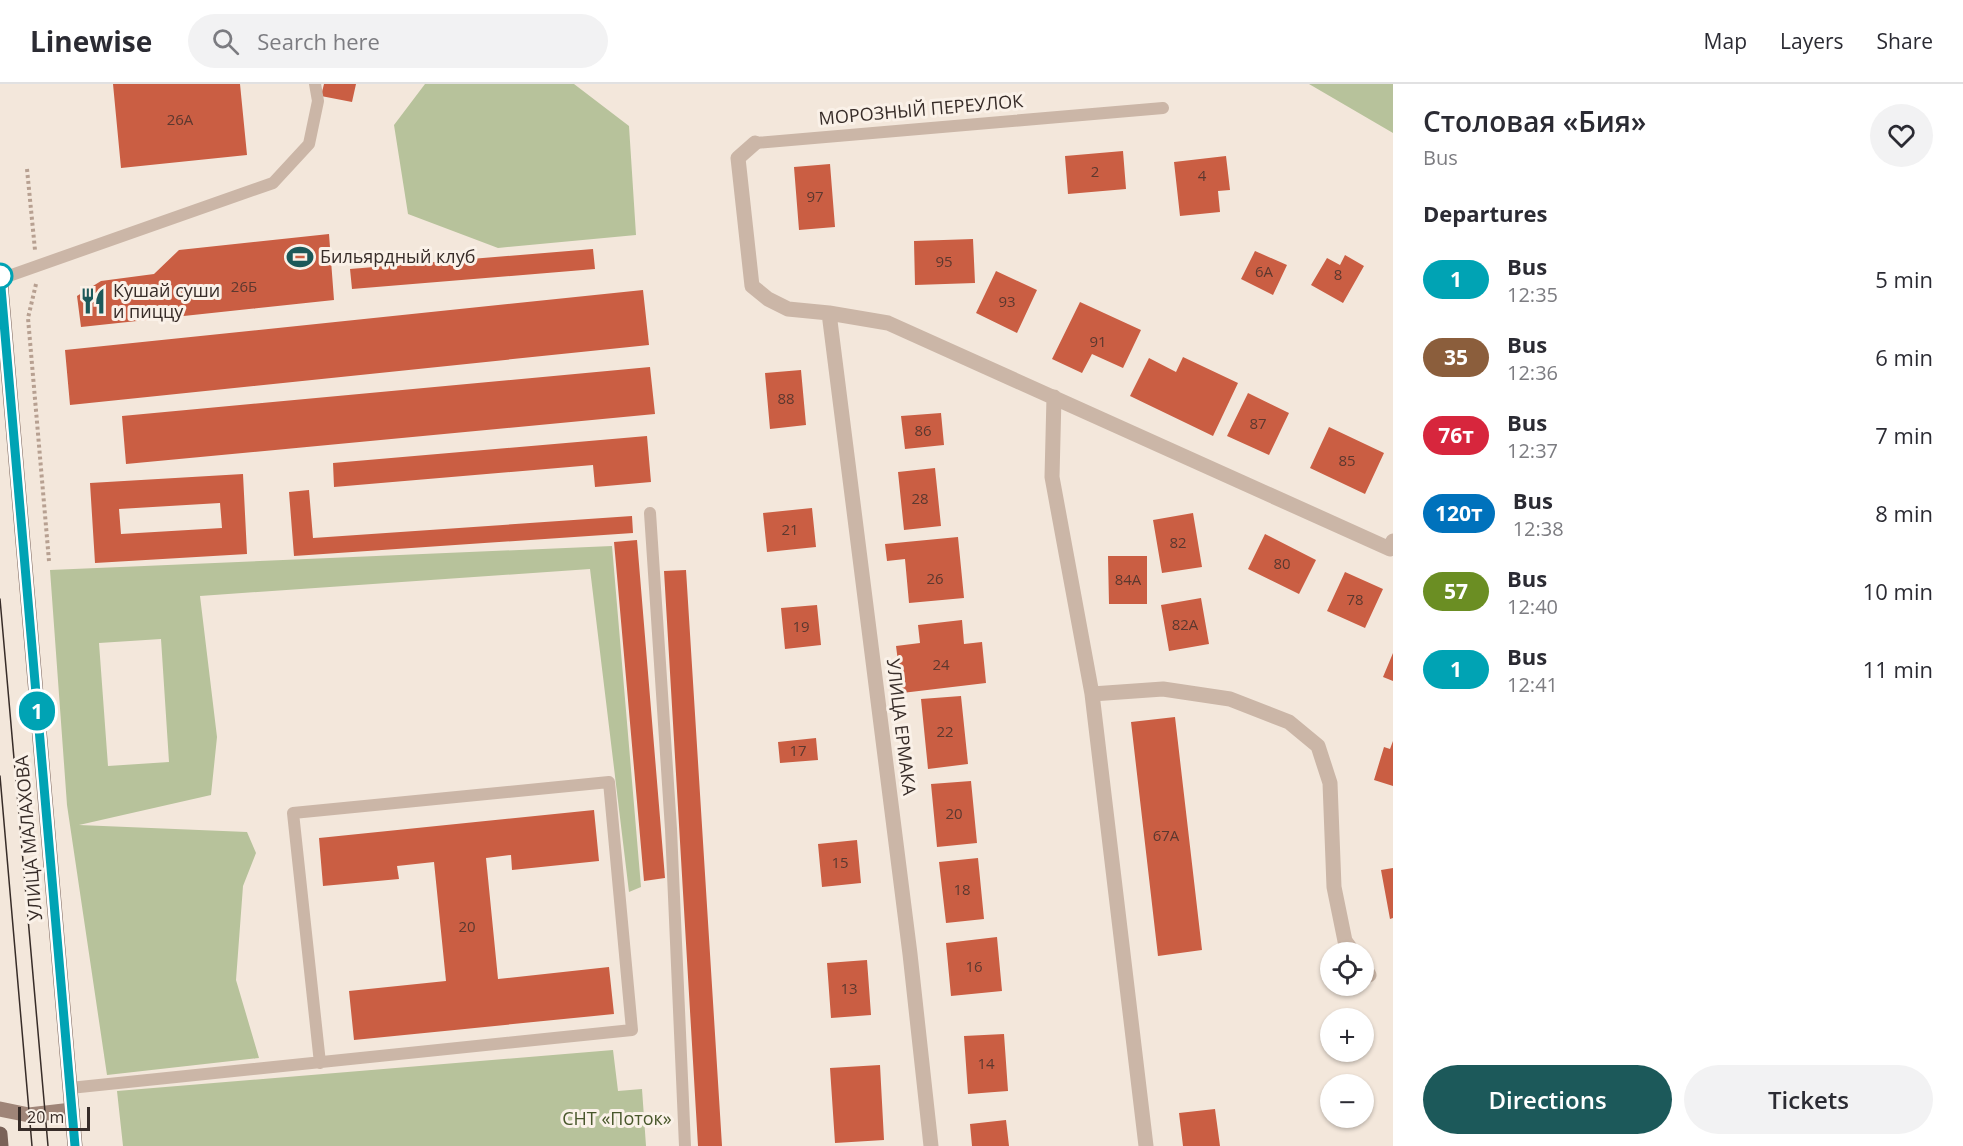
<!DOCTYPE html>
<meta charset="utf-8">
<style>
:root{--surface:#fff;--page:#f2f2f3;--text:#2b2b33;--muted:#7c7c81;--line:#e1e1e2;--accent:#1c595a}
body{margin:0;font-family:"Open Sans",sans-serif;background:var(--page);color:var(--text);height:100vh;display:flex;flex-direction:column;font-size:22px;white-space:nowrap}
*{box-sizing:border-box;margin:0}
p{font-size:20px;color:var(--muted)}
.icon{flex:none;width:33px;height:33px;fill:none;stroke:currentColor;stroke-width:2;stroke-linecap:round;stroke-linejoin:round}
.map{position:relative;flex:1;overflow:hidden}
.side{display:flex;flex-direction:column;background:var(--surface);width:570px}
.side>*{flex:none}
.badge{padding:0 12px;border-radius:20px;font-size:21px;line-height:39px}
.controls{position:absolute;left:1320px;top:858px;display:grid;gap:12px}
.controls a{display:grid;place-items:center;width:54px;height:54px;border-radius:50%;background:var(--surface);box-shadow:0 2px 4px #0004;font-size:30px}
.scale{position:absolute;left:18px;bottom:15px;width:72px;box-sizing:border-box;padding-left:6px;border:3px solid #372c28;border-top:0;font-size:16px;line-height:21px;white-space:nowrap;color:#372c28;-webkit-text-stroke:4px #faf1e8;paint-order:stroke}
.map>.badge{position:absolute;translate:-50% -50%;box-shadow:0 0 0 3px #fff}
h2{padding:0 30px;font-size:22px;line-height:54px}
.round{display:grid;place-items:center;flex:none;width:63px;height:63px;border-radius:32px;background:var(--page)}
.overview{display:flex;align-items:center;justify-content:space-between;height:102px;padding:0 30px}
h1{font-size:28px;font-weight:600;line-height:45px}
.primary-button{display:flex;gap:12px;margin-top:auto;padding:12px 30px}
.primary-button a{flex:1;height:69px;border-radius:36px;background:var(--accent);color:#fff;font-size:24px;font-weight:600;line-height:69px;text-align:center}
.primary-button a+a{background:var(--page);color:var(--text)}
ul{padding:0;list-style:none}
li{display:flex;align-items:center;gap:18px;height:78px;padding:0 30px}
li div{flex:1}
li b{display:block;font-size:22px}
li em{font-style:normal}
li .badge{min-width:66px;font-weight:700;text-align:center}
header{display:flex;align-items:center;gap:36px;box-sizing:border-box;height:84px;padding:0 30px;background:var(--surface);border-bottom:2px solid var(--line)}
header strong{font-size:28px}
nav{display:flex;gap:33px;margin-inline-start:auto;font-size:21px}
.search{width:420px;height:54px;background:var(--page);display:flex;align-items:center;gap:15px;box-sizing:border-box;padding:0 21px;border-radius:33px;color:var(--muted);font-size:22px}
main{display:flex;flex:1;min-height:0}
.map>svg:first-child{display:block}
.green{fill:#b7c29b;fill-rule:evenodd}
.building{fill:#ca5e43;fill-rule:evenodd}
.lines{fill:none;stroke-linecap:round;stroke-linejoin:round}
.path{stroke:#b7a091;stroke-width:4;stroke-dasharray:3 3;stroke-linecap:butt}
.lane{stroke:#cbb6a7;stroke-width:12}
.street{stroke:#cbb6a7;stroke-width:15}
.secondary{stroke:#9f8578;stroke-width:15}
.primary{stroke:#7a6258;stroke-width:15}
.tram{stroke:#372c28;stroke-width:1.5}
.line-casing{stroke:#fff;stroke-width:14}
.line{stroke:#00a3b4;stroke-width:9}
.stop-dot{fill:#fff;stroke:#00a3b4;stroke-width:3}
.labels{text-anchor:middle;stroke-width:6;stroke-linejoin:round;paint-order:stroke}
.number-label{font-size:15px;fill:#5c382f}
.street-label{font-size:18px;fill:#372c28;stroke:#faf1e8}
.poi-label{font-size:18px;fill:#372c28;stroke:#faf1e8;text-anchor:start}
.park-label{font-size:18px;fill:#48572b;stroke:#faf1e8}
</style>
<header>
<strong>Linewise</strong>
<div class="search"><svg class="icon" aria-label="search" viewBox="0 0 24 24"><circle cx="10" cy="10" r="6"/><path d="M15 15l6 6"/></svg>Search here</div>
<nav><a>Map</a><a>Layers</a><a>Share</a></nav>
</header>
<main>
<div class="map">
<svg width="1393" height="1062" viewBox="0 0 1393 1062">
<rect width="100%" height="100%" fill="#f3e7db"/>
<!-- green -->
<path class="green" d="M425 0H574L629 42 636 151 498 164 408 130 394 41Z
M1309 0H1393V49Z
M612 462 641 803 629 808 590 485 200 512 217 653 211 711 79 741 247 748 256 769 243 802 236 896 259 974 107 991 67 721 50 486ZM161 555 169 678 108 682 99 559Z
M613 966 618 1007 642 1005 646 1062H123L117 1007Z"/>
<!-- building -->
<path class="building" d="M113 0H240L247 71 121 84Z
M324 0H356L352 18 321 12Z
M1123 67 1126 105 1068 110 1065 72Z
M1226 72 1230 106 1218 107 1220 128 1180 132 1174 78Z
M830 80 835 143 799 146 794 83Z
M329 150 334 216 81 243 77 212 101 197 154 190 179 166Z
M973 155 975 199 915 201 914 157Z
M593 165 595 185 352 205 350 185Z
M1255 167 1287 181 1273 211 1241 195Z
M1345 171 1364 182 1343 219 1311 201 1327 174 1340 181Z
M996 187 1037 206 1017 249 976 229Z
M643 206 649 261 70 321 65 266Z
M1080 218 1141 246 1123 284 1092 270 1082 289 1052 275Z
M1183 273 1238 299 1213 352 1130 312 1149 274 1176 288Z
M650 283 655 330 126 380 122 332Z
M801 286 806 341 770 345 765 289Z
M1248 309 1289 329 1269 371 1227 352Z
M941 329 944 361 905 365 901 332Z
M1329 343 1384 369 1365 410 1310 384Z
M647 352 651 398 595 403 593 381 334 403 333 379Z
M935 384 941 442 904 446 898 388Z
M243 390 247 470 95 479 90 399ZM220 419 222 444 121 450 119 425Z
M309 406 313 454 632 432 633 449 294 472 289 408Z
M812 424 816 463 767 468 763 429Z
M1193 429 1202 483 1162 489 1153 436Z
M1265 450 1316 476 1299 510 1248 485Z
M958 453 964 514 909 519 905 475 887 477 885 460Z
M637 456 665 794 644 797 614 458Z
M1108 472H1147V520H1109Z
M686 486 722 1062H698L664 487Z
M1345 488 1383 505 1365 544 1327 527Z
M1201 514 1209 560 1169 567 1161 521Z
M817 521 821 561 785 565 781 524Z
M962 536 964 560 982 558 986 599 902 609 896 562 920 559 918 541Z
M1393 569V597L1383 593Z
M961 612 968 680 928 685 921 615Z
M1175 633 1202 866 1158 872 1131 638Z
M816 654 818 676 780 679 778 658Z
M1393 657V702L1374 696 1384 663 1390 665Z
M971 697 977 759 937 763 931 700Z
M594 726 599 777 512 786 511 771 486 774 498 895 609 883 614 930 354 956 349 907 446 897 434 778 397 782 399 795 323 802 319 754Z
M857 756 861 799 822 803 818 760Z
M978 774 984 835 946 839 939 778Z
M1393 784V834L1390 835 1381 786Z
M997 853 1002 907 951 912 946 859Z
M867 876 871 931 831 934 827 879Z
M1004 950 1008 1007 968 1010 964 952Z
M880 981 884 1056 835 1059 830 984Z
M1215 1025 1220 1062H1183L1179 1029Z
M1006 1036 1009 1062H972L970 1040Z"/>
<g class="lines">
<!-- path -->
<path class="path" d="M27 85 35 166
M36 200 28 234 49 477"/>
<!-- lane -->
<path class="lane" d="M755 59 1163 24
M0 195 273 99 309 60 318 17 315 0
M650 429 671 745 685 1062
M70 1004 632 946 609 698 293 729 320 979"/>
<!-- street -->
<path class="street" d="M755 59 738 74 752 202 768 215 788 225 829 229 888 239 1390 465 1393 457
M829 229 910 870 931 1062
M1054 313 1052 393 1092 610 1146 1062
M1092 610 1163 605 1230 615 1289 638 1318 662 1330 699 1334 803 1345 857 1353 868
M1364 883 1369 891"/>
<!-- secondary -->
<path class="secondary" d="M0 1025 29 1031 72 1026"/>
<!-- primary -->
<path class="primary" d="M0 192 75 1062
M0 1050 1 1062"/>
<!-- tram -->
<path class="tram" d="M0 515 48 1062
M0 692 32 1062"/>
</g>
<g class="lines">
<!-- line casing -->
<g class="line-casing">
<path id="line" d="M0 192 75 1062"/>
</g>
<!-- line -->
<use href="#line" class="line"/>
</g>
<!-- icons -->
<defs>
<g id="stadium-bare" transform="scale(2.07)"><path d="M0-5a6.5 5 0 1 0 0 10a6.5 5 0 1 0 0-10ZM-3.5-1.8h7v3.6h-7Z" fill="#1c595a" stroke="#faf1e8" stroke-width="2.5" paint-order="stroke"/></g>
<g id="restaurant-bare" transform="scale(2.07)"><path d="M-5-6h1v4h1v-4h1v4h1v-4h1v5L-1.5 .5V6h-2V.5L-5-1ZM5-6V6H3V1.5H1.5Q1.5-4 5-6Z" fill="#1c595a" stroke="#faf1e8" stroke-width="2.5" paint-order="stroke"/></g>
</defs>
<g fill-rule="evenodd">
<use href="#stadium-bare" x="300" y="173"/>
<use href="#restaurant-bare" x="93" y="217"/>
</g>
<!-- markers -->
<circle class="stop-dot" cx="0" cy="192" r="12"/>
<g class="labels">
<!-- number labels -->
<g class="number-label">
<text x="180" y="41">26А</text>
<text x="1095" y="93">2</text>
<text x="1202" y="97">4</text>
<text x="815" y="118">97</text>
<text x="944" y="183">95</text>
<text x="1264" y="193">6А</text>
<text x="1338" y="196">8</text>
<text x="244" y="208">26Б</text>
<text x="1007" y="223">93</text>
<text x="1098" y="263">91</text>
<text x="786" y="320">88</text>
<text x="1258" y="345">87</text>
<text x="923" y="352">86</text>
<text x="1347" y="382">85</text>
<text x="920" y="420">28</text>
<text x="790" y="451">21</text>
<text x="1178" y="464">82</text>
<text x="1282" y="485">80</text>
<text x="935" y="500">26</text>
<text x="1128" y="501">84А</text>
<text x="1355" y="521">78</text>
<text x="1185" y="546">82А</text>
<text x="801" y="548">19</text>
<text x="941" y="586">24</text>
<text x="945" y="653">22</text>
<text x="798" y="672">17</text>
<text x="954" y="735">20</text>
<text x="1166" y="757">67А</text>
<text x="840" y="784">15</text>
<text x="962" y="811">18</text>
<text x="467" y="848">20</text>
<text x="974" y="888">16</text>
<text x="849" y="910">13</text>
<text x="986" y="985">14</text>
</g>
<!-- street labels -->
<g class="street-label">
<text transform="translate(921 26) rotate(-5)" y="6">МОРОЗНЫЙ ПЕРЕУЛОК</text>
<text transform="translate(901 643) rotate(83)" y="6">УЛИЦА ЕРМАКА</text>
<text transform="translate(29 754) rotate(-95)" y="6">УЛИЦА МАЛАХОВА</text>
</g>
<!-- poi labels -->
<g class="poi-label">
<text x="320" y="179">Бильярдный клуб</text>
<text x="113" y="213">Кушай суши<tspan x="113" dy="21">и пиццу</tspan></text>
</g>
<!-- park labels -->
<g class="park-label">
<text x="617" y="1041">СНТ «Поток»</text>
</g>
</g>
</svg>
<div class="controls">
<a><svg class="icon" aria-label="locate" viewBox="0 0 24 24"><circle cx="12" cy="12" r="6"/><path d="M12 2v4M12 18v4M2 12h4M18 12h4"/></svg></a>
<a>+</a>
<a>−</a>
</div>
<div class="scale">20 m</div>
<b class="badge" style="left:37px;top:627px;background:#00a3b4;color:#fff">1</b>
</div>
<section class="side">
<div class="overview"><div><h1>Столовая «Бия»</h1><p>Bus</p></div><a class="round"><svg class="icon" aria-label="heart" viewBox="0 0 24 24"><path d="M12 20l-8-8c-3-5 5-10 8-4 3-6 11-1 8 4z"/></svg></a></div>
<h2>Departures</h2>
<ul>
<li><span class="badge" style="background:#00a3b4;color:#fff">1</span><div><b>Bus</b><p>12:35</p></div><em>5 min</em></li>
<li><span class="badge" style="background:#8b5e3c;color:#fff">35</span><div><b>Bus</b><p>12:36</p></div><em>6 min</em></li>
<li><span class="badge" style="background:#d7263d;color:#fff">76т</span><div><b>Bus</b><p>12:37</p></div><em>7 min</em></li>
<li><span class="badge" style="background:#0072bc;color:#fff">120т</span><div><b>Bus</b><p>12:38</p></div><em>8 min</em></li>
<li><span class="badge" style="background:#6b8e23;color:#fff">57</span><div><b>Bus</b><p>12:40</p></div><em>10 min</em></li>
<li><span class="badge" style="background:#00a3b4;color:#fff">1</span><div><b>Bus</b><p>12:41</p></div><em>11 min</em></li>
</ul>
<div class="primary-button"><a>Directions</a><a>Tickets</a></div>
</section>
</main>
